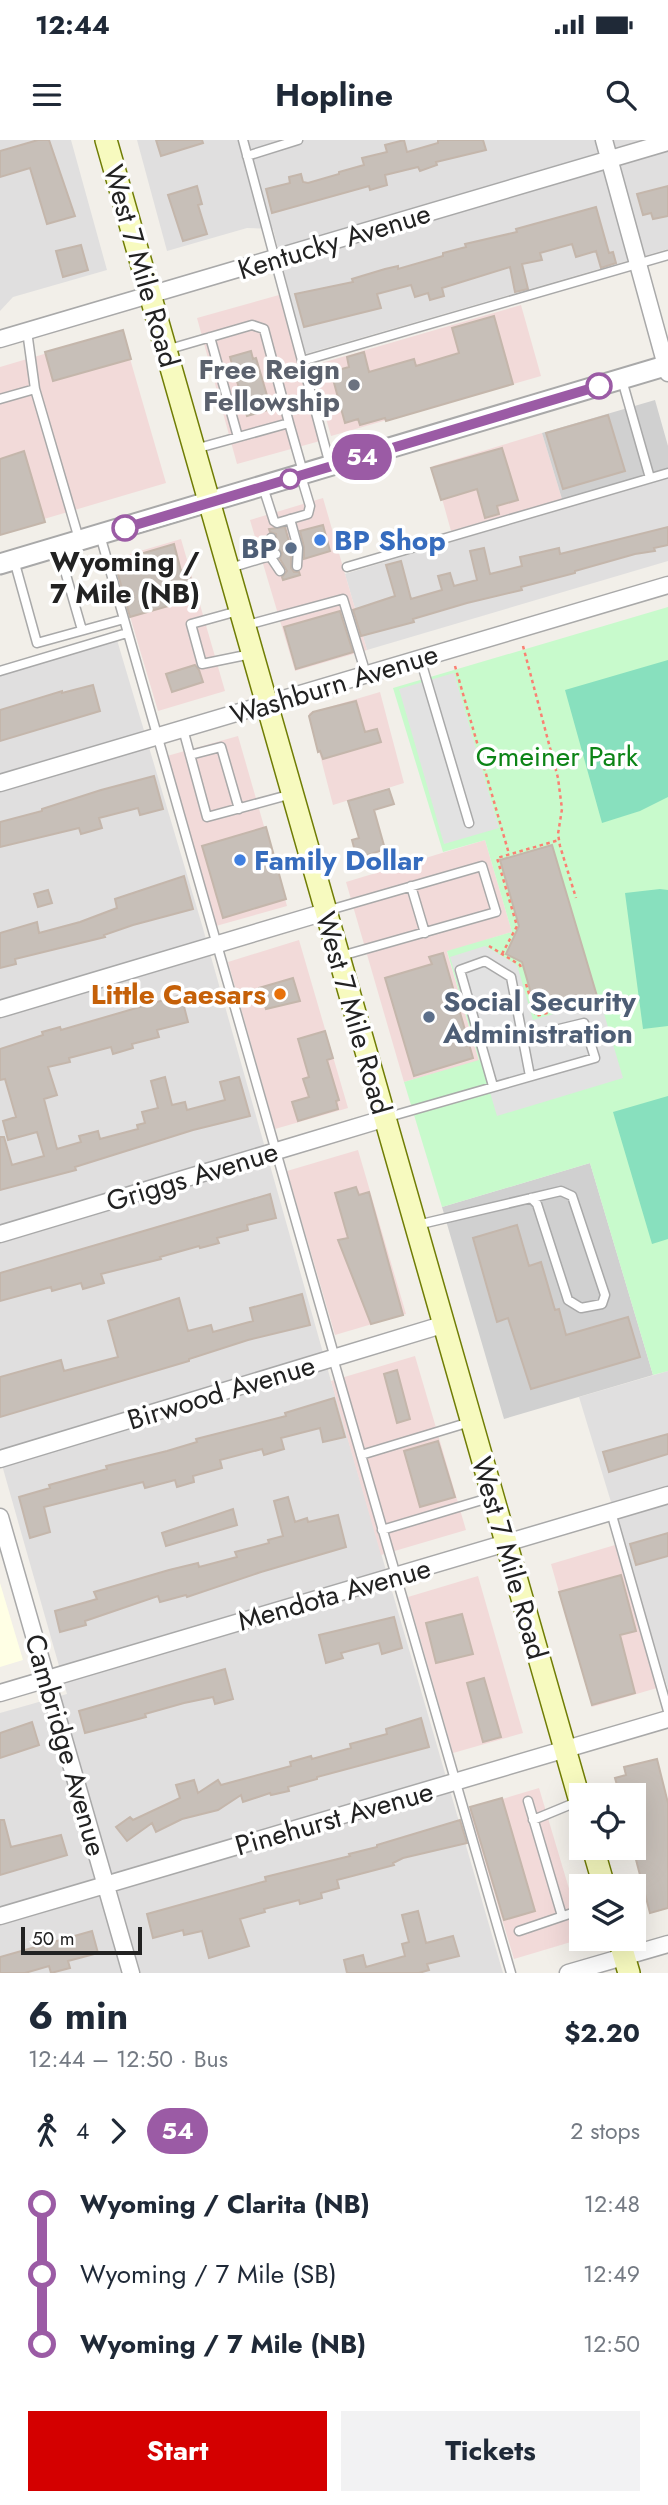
<!DOCTYPE html>
<meta charset="utf-8">
<style>
:root{--surface:#fff;--page:#f2f2f3;--text:#1f2937;--muted:#747a83;--accent:#d40000}
body{margin:0;font-family:Jost,sans-serif;background:var(--page);color:var(--text);height:100vh;display:flex;flex-direction:column;font-size:26px;white-space:nowrap}
*{box-sizing:border-box;margin:0}
p{font-size:23px;color:var(--muted)}
.icon{flex:none;width:38px;height:38px;fill:none;stroke:currentColor;stroke-width:2;stroke-linecap:round;stroke-linejoin:round}
.map{position:relative;height:1833px;overflow:hidden}
.panel{display:flex;flex-direction:column;background:var(--surface);flex:1}
.panel>*{flex:none}
.badge{padding:0 14px;border-radius:23px;font-size:24px;line-height:46px}
.fabs{position:absolute;left:569px;top:1643px;display:grid;gap:14px}
.fabs a{display:grid;place-items:center;width:77px;height:77px;border-radius:0px;background:var(--surface);box-shadow:0 7px 28px #0002;font-size:35px}
.scale{position:absolute;left:21px;bottom:18px;width:121px;box-sizing:border-box;padding-left:7px;border:4px solid #222;border-top:0;font-size:19px;line-height:24px;white-space:nowrap;color:#222;-webkit-text-stroke:5px #fff;paint-order:stroke}
.map>.badge{position:absolute;translate:-50% -50%;box-shadow:0 0 0 4px #fff}
.legs{display:flex;align-items:center;gap:10px;height:77px;padding:0 28px;font-size:23px}
.legs p{margin-inline-start:auto}
.headline{display:flex;align-items:center;justify-content:space-between;height:119px;padding:0 28px}
h1{font-size:38px;font-weight:700;line-height:52px}
.cta{display:flex;gap:14px;margin-top:auto;padding:14px 28px}
.cta a{flex:1;height:80px;border-radius:0px;background:var(--accent);color:#fff;font-size:28px;font-weight:700;line-height:80px;text-align:center}
.cta a+a{background:var(--page);color:var(--text)}
ul{padding:0 28px;list-style:none}
li{display:flex;align-items:center;gap:24px;height:70px;font-size:26px}
li i{display:grid;place-items:center;width:10px;height:100%;margin:0 9px;background:currentColor}
li i::after{content:'';width:18px;height:18px;margin:-9px;border:5px solid;border-radius:50%;background:var(--surface)}
li p{margin-inline-start:auto}
li:first-child i{background:linear-gradient(#0000 50%,currentColor 0)}
li:last-child i{background:linear-gradient(currentColor 50%,#0000 0)}
.status{display:flex;justify-content:space-between;align-items:center;height:49px;padding:0 35px;background:var(--surface);direction:ltr}
.status svg{height:19px;fill:currentColor}
header{display:flex;justify-content:space-between;align-items:center;height:91px;padding:0 28px;background:var(--surface);font-size:32px;font-weight:700}
.map>svg:first-child{display:block}
.residential{fill:#e0dfdf}
.commercial{fill:#f2dad9}
.education{fill:#ffffe5}
.religious{fill:#d0d0d0}
.park{fill:#c8facc}
.pitch{fill:#88e0be}
.parking{fill:#e2e2e2}
.building{fill:#c7bfb8;stroke:#c4b6ab;stroke-width:2}
.lines{fill:none;stroke-linecap:round;stroke-linejoin:round}
.service-casing{stroke:#a9a9a9;stroke-width:11}
.minor-casing{stroke:#a9a9a9;stroke-width:19}
.tertiary-casing{stroke:#a9a9a9;stroke-width:23}
.secondary-casing{stroke:#707d05;stroke-width:24}
.path{stroke:#fa8072;stroke-width:2.5;stroke-dasharray:3.5 3.5;stroke-linecap:butt}
.service{stroke:#fff;stroke-width:8}
.minor{stroke:#fff;stroke-width:16}
.tertiary{stroke:#fff;stroke-width:19}
.secondary{stroke:#f7fabf;stroke-width:21}
.line-1-casing{stroke:#fff;stroke-width:16}
.line-1{stroke:#9b5ba5;stroke-width:10}
.worship-dot{fill:#6b7280;stroke:#fff;stroke-width:2.5}
.stop-1-dot{fill:#fff;stroke:#9b5ba5;stroke-width:3.5}
.shop-dot{fill:#3f7fe0;stroke:#fff;stroke-width:2.5}
.service-dot{fill:#5c6f8a;stroke:#fff;stroke-width:2.5}
.food-dot{fill:#e8710a;stroke:#fff;stroke-width:2.5}
.labels{text-anchor:middle;stroke-width:7;stroke-linejoin:round;paint-order:stroke}
.street-label{font-size:28px;fill:#222;stroke:#fff}
.worship-label{font-size:28px;font-weight:bold;fill:#5b616d;stroke:#fff;text-anchor:end}
.shop-label{font-size:28px;font-weight:bold;fill:#366cbe;stroke:#fff;text-anchor:start}
.service-label{font-size:28px;font-weight:bold;fill:#4e5e75;stroke:#fff;text-anchor:end}
.stop-label{font-size:28px;font-weight:bold;fill:#222;stroke:#fff}
.park-label{font-size:28px;fill:#0c8416;stroke:#fff}
.food-label{font-size:28px;font-weight:bold;fill:#c56008;stroke:#fff;text-anchor:end}
</style>
<div class="status"><b>12:44</b><svg viewBox="0 0 49 12"><path d="M0 12V9h3v3zM5 12V6h3v6zM10 12V3h3v9zM15 12V0h3v12zM26 1h20v11H26zM47 4h2v5h-2z"/></svg></div>
<header><svg class="icon" aria-label="menu" viewBox="0 0 24 24"><path d="M4 6h16M4 12h16M4 18h16"/></svg>Hopline<svg class="icon" aria-label="search" viewBox="0 0 24 24"><circle cx="10" cy="10" r="6"/><path d="M15 15l6 6"/></svg></header>
<div class="map">
<svg width="668" height="1833" viewBox="0 0 668 1833">
<rect width="100%" height="100%" fill="#f2efe9"/>
<!-- residential -->
<path class="residential" d="M0 0H71L107 130 13 157 0 171Z
M137 0H668V109L305 214 273 89 247 88 167 111Z
M668 336V421L367 510 345 434Z
M117 500 202 785 331 1241 503 1833H0V1573L67 1554 0 1318V535Z
M668 1231V1549L579 1257Z"/>
<!-- commercial -->
<path class="commercial" d="M279 155 320 301 237 324 197 178Z
M521 165 541 236 331 296 311 226Z
M122 191 166 343 0 392V227Z
M542 293 562 359 451 391 433 326Z
M323 358 367 510 295 531 250 380Z
M181 399 225 551 158 571 113 419Z
M380 552 404 643 333 665 309 573Z
M238 596 287 766 216 786 167 616Z
M485 700 512 792 447 812 479 921 404 942 346 742Z
M299 800 348 968 275 989 228 822Z
M358 1010 406 1174 335 1195 287 1031Z
M415 1216 466 1390 381 1415 331 1241Z
M615 1405 657 1548 592 1567 551 1424Z
M478 1436 523 1593 453 1613 408 1457Z
M539 1648 581 1789V1799L514 1819 469 1669Z"/>
<!-- education -->
<path class="education" d="M0 1443 23 1520 0 1527Z"/>
<!-- religious -->
<path class="religious" d="M655 260 668 306V328L562 359 542 293Z
M590 1023 653 1235 504 1279 442 1067Z"/>
<!-- park -->
<path class="park" d="M668 467V1231L653 1235 590 1023 442 1067 404 942 479 920 447 811 512 792 485 700 443 712 393 548Z"/>
<!-- pitch -->
<path class="pitch" d="M668 520V657L640 671 602 683 565 550Z
M660 749 668 750V886L643 889 625 753Z
M668 956V1099L652 1104 613 972Z"/>
<!-- parking -->
<path class="parking" d="M454 533 499 688 444 704 399 549Z
M485 806 517 825 533 880 600 860 623 938 497 976 450 817Z"/>
<!-- building -->
<path class="building" d="M38 0H49L75 76 47 84 30 28 0 37V11Z
M156 0H202L203 3 161 16Z
M404 0 407 12 438 3V0H483L486 10 436 22 437 25 420 31 418 27 385 35 387 45 370 50 369 46 272 73 266 49 290 43 289 37 301 34 303 42 308 43 339 34V32L364 25 362 18 387 12 385 5Z
M197 46 202 64 198 65 207 94 183 101 168 55Z
M668 46V76L653 79 651 73 643 75 637 54Z
M596 67 609 113 613 112 616 123 601 128 596 111 576 117 572 104 540 113 542 120 522 124 528 149 515 152 510 127 442 148 444 156 430 160 428 153 415 157 411 145 377 154 381 168 304 187 295 154 353 142 352 139 385 129 398 126V129L443 116V113L466 107 465 104 517 92 516 89Z
M81 105 88 130 63 137 56 111Z
M494 176 513 244 386 281 385 278 360 285 358 279 345 283 331 232 349 227 347 217 364 212 369 232 414 219 416 226 459 213 452 188Z
M123 190 131 219 53 241 45 212Z
M251 211 253 219 256 218 271 269 247 276 230 217Z
M608 275 625 331 563 349 546 293Z
M502 308 518 360 497 366 499 374 485 378 477 349 441 360 431 328Z
M24 311 45 382 0 395V319Z
M323 385 330 411 304 419V407L300 391Z
M285 387 291 409V428L294 432H299L300 435 283 440 282 437 287 431 280 419 282 413 277 408 276 394 270 392 269 389Z
M668 387V405L654 408 655 411 635 414 575 431V433L521 447 522 450 467 463 413 479 414 482 361 496 353 470 395 456 386 425 401 421 411 459 442 450 438 436 450 433 454 446 477 440 470 411 484 408 490 434 522 426 520 417 559 408 560 414Z
M174 404 181 431 188 429 196 458 130 477 117 431 123 430 120 420Z
M340 471 353 512 296 529 284 487Z
M195 525 199 530 203 542 172 552 166 534Z
M93 545 100 571 0 601V570L62 551V553Z
M356 561 365 592 377 589 381 602 323 619 320 611 318 612 309 576 313 572Z
M154 636 163 669 140 675 138 668 99 678 102 688 81 694 79 688 0 707V682L42 671V669L101 650Z
M389 649 394 664 374 670 385 709 357 719 352 700 359 698 348 661Z
M266 687 286 759 223 778 202 706Z
M552 705 597 856 537 874 522 822 506 814 519 786 500 720Z
M184 736 193 769 133 785 104 795 105 797 15 819 16 824 0 828V793L37 782 39 793 80 782 117 768 115 759Z
M48 750 52 763 38 767 34 754Z
M443 813 473 918 414 936 385 838 432 824 429 817Z
M293 838 300 861 266 869 259 848Z
M181 855 188 882 157 890 159 897 132 904 133 908 113 914 111 907 69 918 70 922 48 927 57 955 44 959 57 1009 81 1002 79 996 98 991 100 999 138 989 137 985 145 983 142 972 158 968 151 941 165 937 172 965 185 962 187 970 225 960 220 942 239 937 250 976 193 990 75 1027 76 1030 0 1050V997H4L12 1025 44 1016 37 992 8 1000 3 981 16 977 5 939 0 940V909L43 895 42 892 60 887 61 890Z
M325 891 333 918 327 920 339 960 336 961 338 969 298 981 292 962 309 957 303 939 309 937 298 899Z
M356 1047 359 1055 369 1052 403 1175 371 1184 338 1100 348 1098 335 1053Z
M270 1054 276 1078 247 1085 248 1090 217 1098 219 1103 200 1108 199 1106 160 1117 161 1119 101 1134 104 1143 83 1149 81 1143 52 1151 51 1147 0 1161V1133Z
M517 1085 529 1126 541 1122 555 1170 559 1169 566 1195 628 1177 640 1217 531 1249 508 1178 497 1182 473 1098Z
M302 1154 310 1185 248 1200 189 1219V1221L0 1277V1237L61 1220 64 1231 118 1217 108 1181 179 1158 188 1191 211 1185 213 1192 253 1181 250 1168Z
M397 1230 410 1279 397 1283 384 1234Z
M334 1258 345 1297 323 1302 320 1288 281 1298 284 1309 264 1315 262 1309 220 1320 222 1328 193 1336 194 1342 177 1347 175 1340 145 1348 143 1342 44 1367 50 1392 30 1398 19 1357 50 1348 49 1345 107 1329 106 1326 167 1311 197 1302 196 1299 286 1276 285 1273Z
M668 1294V1314L609 1332 603 1312Z
M438 1301 455 1357 420 1367 404 1311Z
M288 1357 295 1382 307 1378 308 1382 338 1375 346 1407 261 1432 187 1457 186 1455 160 1462 158 1456 85 1481 86 1485 60 1492 55 1471 97 1459 94 1452 169 1430 198 1423 199 1427 237 1417 235 1412 269 1403 268 1400 283 1396 274 1361Z
M233 1369 237 1385 166 1406 162 1393Z
M668 1393V1416L636 1425 630 1404Z
M621 1435 636 1491 620 1495 635 1553 592 1565 559 1452Z
M462 1474 473 1514 436 1523 426 1483Z
M394 1477 402 1508 382 1514 379 1503 341 1513 343 1518 326 1523 319 1495Z
M225 1529 233 1559 215 1564 213 1557 184 1563 145 1574 146 1577 85 1593 79 1571Z
M484 1538 501 1597 483 1602 467 1543Z
M421 1578 429 1607 317 1637V1639L288 1647 289 1651 271 1655 270 1653 243 1662 241 1655 218 1670 182 1679 156 1692 152 1683 127 1701 116 1687 130 1677 133 1680 180 1658 176 1645 194 1640 198 1653 218 1640 221 1645 291 1626 290 1622 311 1616 312 1619 351 1608 350 1604 387 1594 386 1589Z
M32 1582 39 1605 0 1618V1593Z
M657 1619 668 1663V1768L650 1773 634 1712V1656H620L615 1638 626 1635 624 1627Z
M502 1658 535 1771 504 1780 470 1667Z
M0 1680H4L11 1707 61 1695 67 1715 0 1735Z
M460 1680 467 1703 403 1718 393 1723 394 1725 337 1740 339 1748 321 1753 322 1758 300 1764 299 1760 264 1769 265 1772 240 1779 249 1806 209 1818 202 1791 184 1795 183 1790 153 1798 147 1774 266 1741 265 1737 350 1716 349 1714 377 1707V1705Z
M418 1771 426 1803 453 1796 459 1816 427 1824 429 1830 419 1833H347L344 1820 363 1815 366 1827 405 1816 402 1804 409 1802 402 1775Z
M92 1791 98 1813 68 1821 70 1828 51 1833 49 1826 25 1833H0V1817Z"/>
<g class="lines">
<!-- service casing -->
<g class="service-casing">
<path id="service" d="M243 0 330 325
M247 16 298 0
M27 191 35 249
M210 197 238 297
M166 210 252 185 264 189 289 283
M302 221 668 115
M622 240 650 338
M0 259 35 249 79 399
M195 309 289 283 303 332
M263 347 274 381 277 383 308 374 310 366 301 336
M290 379 298 408 297 426
M100 395 335 1218
M271 398 270 416 280 431
M58 407 82 490
M14 420 37 503 124 479
M347 427 668 333
M230 428 276 414
M238 471 191 484 202 524 251 514
M247 485 343 459 366 534
M420 518 469 683
M0 531 127 493
M183 589 207 677 292 654
M190 615 221 607 239 669
M411 746 425 793
M326 771 482 726 496 772 341 816
M493 946 460 830 485 821 511 837 530 936
M385 978 595 918 584 883 522 898
M417 1085 561 1051 572 1056 605 1155 602 1164 581 1168 568 1160 537 1064 531 1058
M333 1218 511 1833
M361 1315 470 1282
M611 1372 668 1571
M382 1390 492 1357
M528 1661 562 1776
M533 1680 579 1661
M519 1791 581 1770"/>
</g>
<!-- minor casing -->
<g class="minor-casing">
<path id="minor" d="M604 0 668 233
M0 199 668 2
M0 643 668 445
M0 869 325 772
M0 1094 383 979
M0 1319 442 1185
M0 1377 131 1833
M0 1553 668 1355
M0 1776 668 1579
M568 1833 668 1804"/>
</g>
<!-- tertiary casing -->
<g class="tertiary-casing">
<path id="tertiary" d="M0 424 668 225"/>
</g>
<!-- secondary casing -->
<g class="secondary-casing">
<path id="secondary" d="M106 0 581 1665
M593 1708 604 1746
M619 1799 629 1833"/>
</g>
<!-- path -->
<path class="path" d="M523 506 558 638 562 669 558 694 560 706 576 758
M455 526 509 714
M489 806 520 825 522 830
M502 814 517 786 497 718 559 700
M526 844 536 876 551 872"/>
<!-- service -->
<use href="#service" class="service"/>
<!-- minor -->
<use href="#minor" class="minor"/>
<!-- tertiary -->
<use href="#tertiary" class="tertiary"/>
<!-- secondary -->
<use href="#secondary" class="secondary"/>
</g>
<g class="lines">
<!-- line-1 casing -->
<g class="line-1-casing">
<path id="line-1" d="M125 388 599 246"/>
</g>
<!-- line-1 -->
<use href="#line-1" class="line-1"/>
</g>
<!-- markers -->
<circle class="worship-dot" cx="354" cy="245" r="7"/>
<g class="stop-1-dot">
<circle cx="599" cy="246" r="12"/>
<circle cx="290" cy="339" r="9"/>
<circle cx="125" cy="388" r="12"/>
</g>
<g class="shop-dot">
<circle cx="320" cy="400" r="7"/>
<circle cx="240" cy="720" r="7"/>
</g>
<g class="service-dot">
<circle cx="291" cy="408" r="7"/>
<circle cx="429" cy="877" r="7"/>
</g>
<circle class="food-dot" cx="280" cy="854" r="7"/>
<g class="labels">
<!-- street labels -->
<g class="street-label">
<text transform="translate(334 101) rotate(-17)" y="10">Kentucky Avenue</text>
<text transform="translate(142 126) rotate(74)" y="10">West 7 Mile Road</text>
<text transform="translate(334 544) rotate(-17)" y="10">Washburn Avenue</text>
<text transform="translate(354 873) rotate(74)" y="10">West 7 Mile Road</text>
<text transform="translate(192 1036) rotate(-17)" y="10">Griggs Avenue</text>
<text transform="translate(221 1252) rotate(-17)" y="10">Birwood Avenue</text>
<text transform="translate(510 1418) rotate(74)" y="10">West 7 Mile Road</text>
<text transform="translate(334 1454) rotate(-16)" y="10">Mendota Avenue</text>
<text transform="translate(66 1605) rotate(74)" y="10">Cambridge Avenue</text>
<text transform="translate(334 1678) rotate(-16)" y="10">Pinehurst Avenue</text>
</g>
<!-- worship labels -->
<g class="worship-label">
<text x="340" y="239">Free Reign<tspan x="340" dy="32">Fellowship</tspan></text>
</g>
<!-- shop labels -->
<g class="shop-label">
<text x="334" y="410">BP Shop</text>
<text x="254" y="730">Family Dollar</text>
</g>
<!-- service labels -->
<g class="service-label">
<text x="277" y="418">BP</text>
<text x="443" y="871" text-anchor="start">Social Security<tspan x="443" dy="32">Administration</tspan></text>
</g>
<!-- stop labels -->
<g class="stop-label">
<text x="125" y="431">Wyoming /<tspan x="125" dy="32">7 Mile (NB)</tspan></text>
</g>
<!-- park labels -->
<g class="park-label">
<text x="557" y="626">Gmeiner Park</text>
</g>
<!-- food labels -->
<g class="food-label">
<text x="266" y="864">Little Caesars</text>
</g>
</g>
</svg>
<div class="fabs">
<a><svg class="icon" aria-label="locate" viewBox="0 0 24 24"><circle cx="12" cy="12" r="6"/><path d="M12 2v4M12 18v4M2 12h4M18 12h4"/></svg></a>
<a><svg class="icon" aria-label="layers" viewBox="0 0 24 24"><path d="M12 4l9 5-9 5-9-5zM3 14l9 5 9-5"/></svg></a>
</div>
<div class="scale">50 m</div>
<b class="badge" style="left:362px;top:317px;background:#9b5ba5;color:#fff">54</b>
</div>
<section class="panel">
<div class="headline"><div><h1>6 min</h1><p>12:44 – 12:50 · Bus</p></div><b>$2.20</b></div>
<div class="legs"><svg class="icon" aria-label="walk" viewBox="0 0 24 24"><circle cx="13" cy="4" r="2"/><path d="M13 8l-2 6 4 7M11 14l-3 7M7 12l3-4h3l4 4"/></svg>4<svg class="icon" aria-label="forward" viewBox="0 0 24 24"><path d="M9 5l7 7-7 7"/></svg><b class="badge" style="background:#9b5ba5;color:#fff">54</b><p>2 stops</p></div>
<ul>
<li><i style="color:#9b5ba5"></i><b>Wyoming / Clarita (NB)</b><p>12:48</p></li>
<li><i style="color:#9b5ba5"></i><span>Wyoming / 7 Mile (SB)</span><p>12:49</p></li>
<li><i style="color:#9b5ba5"></i><b>Wyoming / 7 Mile (NB)</b><p>12:50</p></li>
</ul>
<div class="cta"><a>Start</a><a>Tickets</a></div>
</section>
